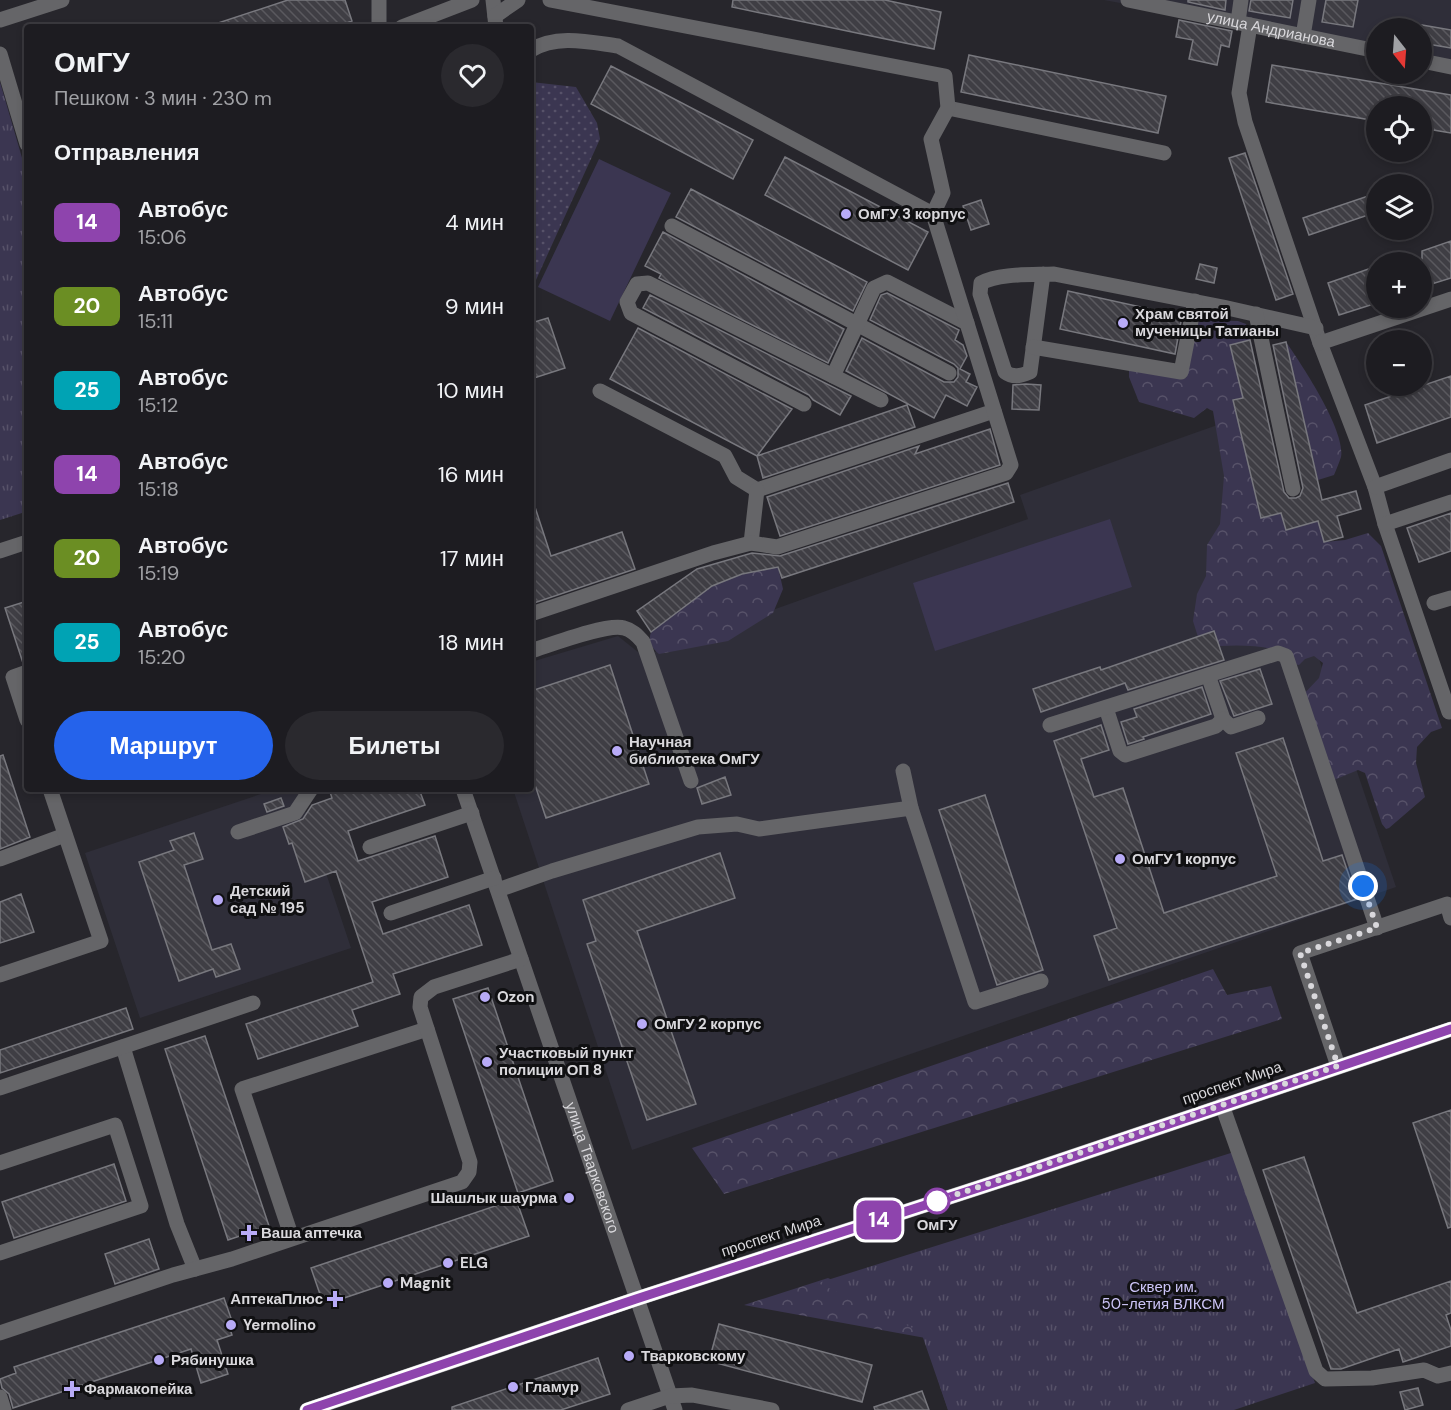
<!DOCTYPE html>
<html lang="ru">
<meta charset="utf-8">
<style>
:root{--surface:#1d1c21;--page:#2a292e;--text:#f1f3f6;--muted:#a0a1a5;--line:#3b3a3f;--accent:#2563eb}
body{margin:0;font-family:"DM Sans",sans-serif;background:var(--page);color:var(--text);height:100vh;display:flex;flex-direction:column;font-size:22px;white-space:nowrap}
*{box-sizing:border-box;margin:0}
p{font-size:20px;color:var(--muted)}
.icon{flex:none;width:33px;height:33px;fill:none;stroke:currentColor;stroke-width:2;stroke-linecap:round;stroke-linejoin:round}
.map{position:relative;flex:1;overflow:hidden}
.panel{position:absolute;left:24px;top:24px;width:510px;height:768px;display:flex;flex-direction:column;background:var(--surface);border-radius:6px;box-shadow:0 3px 9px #0003,0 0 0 2px var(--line)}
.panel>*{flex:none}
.badge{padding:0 12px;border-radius:9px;font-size:21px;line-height:39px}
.needle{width:39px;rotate:163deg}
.tools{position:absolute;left:1366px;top:18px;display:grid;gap:12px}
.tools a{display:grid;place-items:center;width:66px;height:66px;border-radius:50%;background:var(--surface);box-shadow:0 3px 9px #0003,0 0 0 2px var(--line);font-size:30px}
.you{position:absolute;width:30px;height:30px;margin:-15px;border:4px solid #fff;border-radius:50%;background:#1a73e8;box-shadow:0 0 0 9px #1a73e833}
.map>.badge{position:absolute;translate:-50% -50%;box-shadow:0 0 0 3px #fff}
h2{padding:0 30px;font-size:22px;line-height:54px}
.round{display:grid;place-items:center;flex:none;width:63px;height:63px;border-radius:32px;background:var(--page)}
.overview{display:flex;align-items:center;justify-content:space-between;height:102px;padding:0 30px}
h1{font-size:28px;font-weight:600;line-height:45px}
.action{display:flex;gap:12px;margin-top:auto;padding:12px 30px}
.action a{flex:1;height:69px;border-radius:36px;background:var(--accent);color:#fff;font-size:24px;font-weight:600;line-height:69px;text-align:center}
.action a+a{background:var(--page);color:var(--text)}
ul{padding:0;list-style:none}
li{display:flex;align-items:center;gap:18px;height:84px;padding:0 30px}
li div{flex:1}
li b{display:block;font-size:22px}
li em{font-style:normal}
li .badge{min-width:66px;font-weight:700;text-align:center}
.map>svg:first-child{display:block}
.built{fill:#2f2e39}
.grass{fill:url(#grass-dots)}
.forest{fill:url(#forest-crowns)}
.park{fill:url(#park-tufts)}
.garden{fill:#3b3651}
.building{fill:url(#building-back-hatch);stroke:#78787e;stroke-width:1.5}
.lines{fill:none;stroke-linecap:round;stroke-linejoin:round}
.minor{stroke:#656568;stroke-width:15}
.major{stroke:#a4a3a9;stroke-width:15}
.line-casing{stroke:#fff;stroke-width:14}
.line{stroke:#8e44ad;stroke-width:9}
.walk{stroke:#d9d8dc;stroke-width:6;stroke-dasharray:0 10.8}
.poi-dot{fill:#b8abf7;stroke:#101012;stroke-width:2}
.stop-dot{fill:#fff;stroke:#8e44ad;stroke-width:3}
.labels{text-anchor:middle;stroke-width:6;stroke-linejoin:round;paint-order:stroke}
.street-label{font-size:15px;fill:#d9d8dc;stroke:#101012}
.poi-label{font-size:15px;font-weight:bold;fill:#d9d8dc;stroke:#101012;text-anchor:start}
.stop-label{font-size:15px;font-weight:bold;fill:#d9d8dc;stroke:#101012}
.park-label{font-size:15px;fill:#cdc5f8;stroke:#101012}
</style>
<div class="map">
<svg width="1451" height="1410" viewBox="0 0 1451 1410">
<defs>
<pattern id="grass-dots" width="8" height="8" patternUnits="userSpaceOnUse" patternTransform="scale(1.5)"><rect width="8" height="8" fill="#3b3651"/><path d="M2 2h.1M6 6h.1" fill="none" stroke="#575269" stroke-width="1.8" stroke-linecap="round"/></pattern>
<pattern id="forest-crowns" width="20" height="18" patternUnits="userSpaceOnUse" patternTransform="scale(1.5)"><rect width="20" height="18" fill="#3b3651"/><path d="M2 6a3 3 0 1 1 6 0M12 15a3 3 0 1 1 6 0" fill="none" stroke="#575269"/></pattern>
<pattern id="park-tufts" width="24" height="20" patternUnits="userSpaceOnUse" patternTransform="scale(1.5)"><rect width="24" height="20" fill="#3b3651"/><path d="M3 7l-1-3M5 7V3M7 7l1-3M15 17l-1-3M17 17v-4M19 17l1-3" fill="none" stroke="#575269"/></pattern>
<pattern id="building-back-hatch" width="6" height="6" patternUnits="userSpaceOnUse" patternTransform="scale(1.5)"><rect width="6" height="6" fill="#3f3e44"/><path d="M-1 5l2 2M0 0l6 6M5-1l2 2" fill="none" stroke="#5a595e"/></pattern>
</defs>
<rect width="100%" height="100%" fill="#27262c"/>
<!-- built -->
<path class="built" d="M1104 0H1451V65L1422 60V28H1377V51Z
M1237 418 1261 517 1291 576 1396 887 632 1150 513 789H531V662L618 636 643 656 1028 519 1020 495Z
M276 789H298L351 948 140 1018 85 853Z"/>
<!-- grass -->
<path class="grass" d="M531 82 576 87 597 123 600 139 531 291Z"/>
<!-- forest -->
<path class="forest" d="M1199 320 1238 321 1246 324 1250 340 1230 346 1243 398 1233 401 1261 517 1281 513 1287 530 1318 521 1325 542 1345 540 1368 533 1381 546 1442 728 1431 732 1417 747 1416 763 1425 797 1389 828 1386 829 1382 824 1365 773 1358 770 1329 782 1301 697 1319 678 1323 663 1314 656 1305 659 1299 665C1288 664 1286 653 1276 650 1258 645 1238 645 1219 646L1214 631 1198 637 1193 621 1197 594 1206 576 1207 545 1220 524 1224 476 1213 411 1207 408 1194 418 1139 402 1129 377V368L1186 378Z
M1286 342C1302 365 1346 431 1341 457 1339 463 1336 470 1334 475L1318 480Z
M778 567 783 589 773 613 728 641 659 654C651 647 648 641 651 632L712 586 742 574Z
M1213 969 1227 995 1271 986 1282 1019 724 1194 692 1148Z
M828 1278 962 1341 986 1410H948L926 1343 931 1339 744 1305Z"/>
<!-- park -->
<path class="park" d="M0 82 27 175V484L25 512 0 520Z
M1234 1152 1315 1383 1234 1410H948L921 1332 818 1283Z"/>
<!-- garden -->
<path class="garden" d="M599 159 671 193 610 321 538 287Z
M1110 519 1132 587 935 651 913 583Z"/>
<!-- building -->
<path class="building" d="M288 0H345L352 21 335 27H215V24Z
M733 0H885L941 12 934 49 732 7Z
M1188 0H1226L1225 10 1188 2Z
M1251 0H1293L1290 18 1249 11Z
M1326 0H1358L1353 27 1322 22Z
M1179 20 1232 31 1229 47 1221 45 1217 65 1189 59 1193 40 1176 37Z
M1422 25 1451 30V48L1422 43Z
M969 55 1166 96 1158 133 961 92Z
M1272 65 1451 95V133L1422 128V106H1377V121L1266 102Z
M611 66 753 140 733 179 591 104Z
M1245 153 1293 294 1276 300 1229 158Z
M785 157 928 232 908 270 765 195Z
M691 189 867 282 853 311 676 217Z
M1377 193V212L1309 235 1303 218Z
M981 200 989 224 971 230 963 206Z
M663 232 844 329 828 363 659 278 661 274 645 266Z
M1451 241V278L1422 287V251Z
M1200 264 1217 268 1214 283 1196 279Z
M1377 266V303L1339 315 1328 283Z
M1068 291 1182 316 1175 354 1060 329Z
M887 293 959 330 955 340 963 345 967 356 960 369 970 374 966 382 977 387 967 406 946 395 934 418 846 371 862 338 944 382H954L958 377V368L954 364 870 320 881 295Z
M650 295 851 396 840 415 813 400 809 395 643 308Z
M548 318 565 368 531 379V323Z
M638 328 792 409 757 456 610 379Z
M1250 340 1284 492 1289 498H1296L1300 496 1303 488 1273 345 1286 342 1322 500 1356 491 1361 509 1337 516 1343 537 1324 542 1318 521 1286 530 1281 513 1261 518 1233 400 1243 398 1230 345Z
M1451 376V417L1377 443 1365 405Z
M1026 384 1041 385 1039 410 1012 409 1013 385Z
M907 405 915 427 763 478 757 456Z
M990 429 1000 465 780 536 767 497 919 446 915 454Z
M1008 483 1014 502 782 578 778 567 742 574 712 586 651 632 637 611 697 569 752 553 780 556Z
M531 504H534L551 556 622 532 635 569 531 604Z
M1451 513V551L1419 562 1407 528Z
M27 601V662L23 663 5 608Z
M1214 631 1224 660 1128 690 1125 683 1041 712 1033 689 1100 667 1101 670Z
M610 665 649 784 546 818 531 773V691Z
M1260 669 1272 704 1234 716 1220 681Z
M1202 687 1211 714 1143 737 1144 739 1128 744 1121 722 1137 717 1134 709Z
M1101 725 1109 750 1081 759 1094 797 1123 788 1164 913 1277 876 1236 753 1283 738 1323 861 1342 855 1357 899 1109 980 1094 936 1117 928 1054 741Z
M3 755 30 837 0 849V756Z
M725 777 731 795 702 804 697 788Z
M329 789H419L425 805 348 831 358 861 435 836 448 877 372 902 383 934 469 905 482 945 393 974 400 994 352 1010 358 1026 258 1059 246 1024 373 982 336 871 305 882 292 843 289 844 283 827 303 819 312 805 332 798Z
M985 795 1043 970 997 985 939 810Z
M281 798 284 806 267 812 264 804Z
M194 833 203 859 184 865 212 950 231 944 240 969 216 977 213 969 179 981 139 862 174 850 170 841Z
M720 853 735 898 637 931 696 1104 647 1120 587 944 596 941 583 900Z
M21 894 34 932 0 943V902Z
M488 988 553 1181 518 1193 453 999Z
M126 1008 133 1029 0 1073V1050Z
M205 1036 269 1226 228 1240 165 1049Z
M1451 1110V1227L1448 1228 1413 1123Z
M1304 1157 1357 1313 1451 1281V1313L1446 1315 1451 1330V1346L1403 1362 1399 1349 1341 1369H1331L1263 1170Z
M114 1164 126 1201 14 1238 2 1202Z
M516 1199 529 1236 344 1298 343 1296 323 1303 311 1268Z
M149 1239 159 1269 115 1284 105 1254Z
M224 1298 233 1324 229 1326 232 1335 217 1340 228 1374 201 1383 191 1349 13 1408 9 1394 2 1388 0 1379 16 1373 14 1367Z
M719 1324 872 1365 862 1402 709 1361Z
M598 1358 610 1394 561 1410H452V1407Z
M1418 1388 1423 1405 1405 1410 1400 1392Z
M922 1391 929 1410H875L874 1407Z"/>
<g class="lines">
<!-- minor -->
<g class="minor">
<path d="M379 0V27"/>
<path d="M493 0 496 27"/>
<path id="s1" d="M1128 0 1377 51"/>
<path d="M495 16 518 0"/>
<path d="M0 20 62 0"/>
<path d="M1238 22 1241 0"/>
<path d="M1250 25 1239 93 1245 122 1320 343 1375 487 1385 524 1449 712"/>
<path d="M402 27 472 0"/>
<path d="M1303 36 1309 0"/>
<path d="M531 50C557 34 589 42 618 46L933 214"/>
<path d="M0 54 27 144"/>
<path d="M1422 61 1451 67"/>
<path d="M948 108 1164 153"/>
<path d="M672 226 949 373"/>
<path d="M1043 274 1030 372C1021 376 1013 378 1005 372L980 294 981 283C999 273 1033 275 1054 274L1223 307 1316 328"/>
<path d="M1256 314 1293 489"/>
<path d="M1320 343 1451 299"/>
<path d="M1033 347 1181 372 1195 301"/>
<path d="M833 376 874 288 887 282 967 323"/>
<path d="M600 391 725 456 736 477 757 490 994 411"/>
<path d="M804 404 631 313 627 302 637 284 648 283 881 400"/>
<path d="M1375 487 1451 460"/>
<path d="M1385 524 1451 502"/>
<path d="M751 543 757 490"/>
<path d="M0 551 27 542"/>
<path d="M1434 603 1451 598"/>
<path d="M531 614 713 553 751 543 777 547 1006 473 1011 465 933 214 943 193 931 139 948 108 945 76 550 0"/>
<path d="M531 651C550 645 607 623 624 628 632 630 637 635 643 642L691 781"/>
<path d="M27 672 13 677 27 720"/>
<path d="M1208 675 1223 719 1231 727 1258 718"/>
<path d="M1106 708 1120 751 1125 755 1216 726 1223 719"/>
<path d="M1050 725 1278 653 1286 656 1377 928"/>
<path d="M903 771 911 808"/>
<path id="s2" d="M463 789 675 1410"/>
<path d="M238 832 295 813 311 789"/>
<path d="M370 847 472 813"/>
<path d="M0 859 65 835"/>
<path d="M498 890 552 871 698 827 737 824 759 829 911 808 975 1002 1041 981"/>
<path d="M391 913 494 878"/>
<path d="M0 975 101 941 50 789"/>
<path d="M123 1047 177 1224 195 1269"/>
<path d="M1338 1066 1300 953 1447 904 1451 918"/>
<path d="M0 1088 253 1003"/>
<path d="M1222 1105 1316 1371 1325 1379 1372 1378 1424 1370 1438 1376 1451 1373"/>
<path d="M0 1163 115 1125 141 1206 0 1253"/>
<path d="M292 1238 242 1089 427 1029"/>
<path d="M0 1333 173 1275 232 1259 462 1182 469 1172 470 1162 420 1007 421 997 434 987 521 959"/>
<path d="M0 1397 4 1410"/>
<path d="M628 1410 670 1396 692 1395 772 1410"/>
</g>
<!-- major -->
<path class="major" d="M307 1410 636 1299 1030 1171 1451 1029"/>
</g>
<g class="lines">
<!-- line casing -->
<g class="line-casing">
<path id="line" d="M307 1410 636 1299 1030 1171 1451 1029"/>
</g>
<!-- line -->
<use href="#line" class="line"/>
<!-- walk -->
<path class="walk" d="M937 1201 1338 1066 1300 953 1377 928 1363 886"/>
</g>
<!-- markers -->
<g class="poi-dot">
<circle cx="846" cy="214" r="6"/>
<circle cx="1123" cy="323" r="6"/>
<circle cx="617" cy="751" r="6"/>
<circle cx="1120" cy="859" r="6"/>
<circle cx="218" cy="900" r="6"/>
<circle cx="485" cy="997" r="6"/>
<circle cx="642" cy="1024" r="6"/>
<circle cx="487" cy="1062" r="6"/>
<circle cx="569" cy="1198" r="6"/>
<path d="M246 1224h6v6h6v6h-6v6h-6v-6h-6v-6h6z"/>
<circle cx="448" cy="1263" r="6"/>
<circle cx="388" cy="1283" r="6"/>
<path d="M332 1290h6v6h6v6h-6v6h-6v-6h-6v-6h6z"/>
<circle cx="231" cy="1325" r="6"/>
<circle cx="629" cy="1356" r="6"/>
<circle cx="159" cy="1360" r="6"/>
<circle cx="513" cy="1387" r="6"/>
<path d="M69 1380h6v6h6v6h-6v6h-6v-6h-6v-6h6z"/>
</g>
<circle class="stop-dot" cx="937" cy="1201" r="12"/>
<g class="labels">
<!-- street labels -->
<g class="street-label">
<text dy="5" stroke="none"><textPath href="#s1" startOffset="146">улица Андрианова</textPath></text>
<text transform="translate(1232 1083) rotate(-19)" y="5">проспект Мира</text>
<text dy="5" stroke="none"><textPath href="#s2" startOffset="400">улица Тварковского</textPath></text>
<text transform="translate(771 1236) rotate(-18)" y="5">проспект Мира</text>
</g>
<!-- poi labels -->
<g class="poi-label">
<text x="858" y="219">ОмГУ 3 корпус</text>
<text x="1135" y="319">Храм святой<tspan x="1135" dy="17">мученицы Татианы</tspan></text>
<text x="629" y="747">Научная<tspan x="629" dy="17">библиотека ОмГУ</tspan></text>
<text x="1132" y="864">ОмГУ 1 корпус</text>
<text x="230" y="896">Детский<tspan x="230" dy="17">сад № 195</tspan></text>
<text x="497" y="1002">Ozon</text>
<text x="654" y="1029">ОмГУ 2 корпус</text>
<text x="499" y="1058">Участковый пункт<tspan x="499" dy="17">полиции ОП 8</tspan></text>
<text x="557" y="1203" text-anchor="end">Шашлык шаурма</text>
<text x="261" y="1238">Ваша аптечка</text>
<text x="460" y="1268">ELG</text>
<text x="400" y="1288">Magnit</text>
<text x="323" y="1304" text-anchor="end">АптекаПлюс</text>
<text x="243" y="1330">Yermolino</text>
<text x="641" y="1361">Тварковскому</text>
<text x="171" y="1365">Рябинушка</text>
<text x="525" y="1392">Гламур</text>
<text x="84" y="1394">Фармакопейка</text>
</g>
<!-- stop labels -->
<g class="stop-label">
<text x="937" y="1230">ОмГУ</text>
</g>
<!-- park labels -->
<g class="park-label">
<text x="1163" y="1292">Сквер им.<tspan x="1163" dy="17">50-летия ВЛКСМ</tspan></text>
</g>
</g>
</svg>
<div class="tools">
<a><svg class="needle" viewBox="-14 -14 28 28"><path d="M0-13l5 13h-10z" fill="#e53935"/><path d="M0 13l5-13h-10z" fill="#a0a1a5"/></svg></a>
<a><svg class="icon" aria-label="locate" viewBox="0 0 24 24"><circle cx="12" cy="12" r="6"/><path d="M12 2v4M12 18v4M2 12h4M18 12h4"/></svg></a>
<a><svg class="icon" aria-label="layers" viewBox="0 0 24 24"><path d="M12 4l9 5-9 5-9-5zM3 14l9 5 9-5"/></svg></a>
<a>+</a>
<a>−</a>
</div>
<div class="you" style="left:1363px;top:886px"></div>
<b class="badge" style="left:879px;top:1220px;background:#8e44ad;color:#fff">14</b>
<section class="panel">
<div class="overview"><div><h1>ОмГУ</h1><p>Пешком · 3 мин · 230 m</p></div><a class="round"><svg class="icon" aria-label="heart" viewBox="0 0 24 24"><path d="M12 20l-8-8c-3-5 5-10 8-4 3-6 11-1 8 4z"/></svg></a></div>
<h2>Отправления</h2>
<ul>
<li><span class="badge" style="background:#8e44ad;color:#fff">14</span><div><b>Автобус</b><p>15:06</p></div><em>4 мин</em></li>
<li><span class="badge" style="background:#6b8e23;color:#fff">20</span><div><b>Автобус</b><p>15:11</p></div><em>9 мин</em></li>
<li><span class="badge" style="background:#00a3b4;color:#fff">25</span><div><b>Автобус</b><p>15:12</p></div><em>10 мин</em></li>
<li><span class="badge" style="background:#8e44ad;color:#fff">14</span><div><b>Автобус</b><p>15:18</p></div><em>16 мин</em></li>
<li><span class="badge" style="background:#6b8e23;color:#fff">20</span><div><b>Автобус</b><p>15:19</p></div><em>17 мин</em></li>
<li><span class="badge" style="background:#00a3b4;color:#fff">25</span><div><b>Автобус</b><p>15:20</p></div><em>18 мин</em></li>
</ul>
<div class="action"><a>Маршрут</a><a>Билеты</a></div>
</section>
</div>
